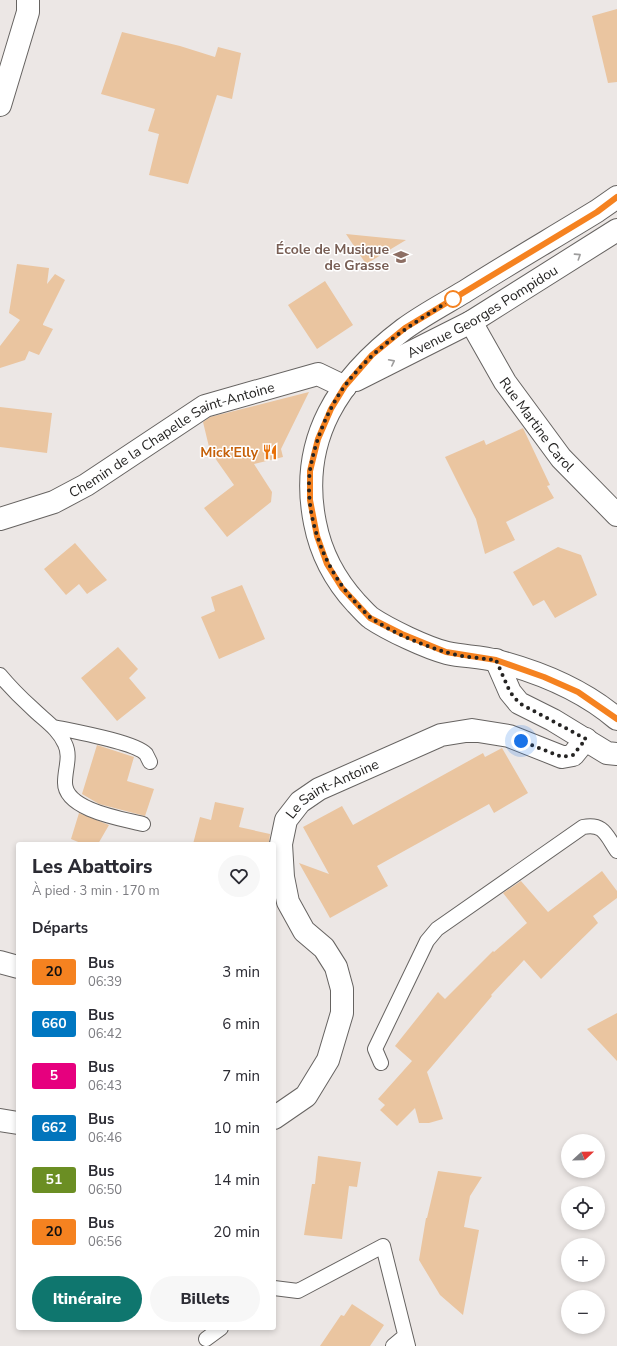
<!DOCTYPE html>
<html lang="fr">
<meta charset="utf-8">
<style>
:root{--surface:#fff;--page:#f7f7f7;--text:#2b2b33;--muted:#7c7c81;--accent:#0f766e}
body{margin:0;font-family:"Nunito Sans",sans-serif;background:var(--page);color:var(--text);height:100vh;display:flex;flex-direction:column;font-size:15px;white-space:nowrap}
*{box-sizing:border-box;margin:0}
p{font-size:13px;color:var(--muted)}
.icon{flex:none;width:22px;height:22px;fill:none;stroke:currentColor;stroke-width:2;stroke-linecap:round;stroke-linejoin:round}
.map{position:relative;flex:1;overflow:hidden}
.side{position:absolute;left:16px;top:842px;width:260px;height:488px;display:flex;flex-direction:column;background:var(--surface);border-radius:4px;box-shadow:0 2px 6px #0003}
.side>*{flex:none}
.badge{padding:0 8px;border-radius:3px;font-size:14px;line-height:26px}
.needle{width:26px;rotate:68deg}
.controls{position:absolute;left:561px;top:1134px;display:grid;gap:8px}
.controls a{display:grid;place-items:center;width:44px;height:44px;border-radius:50%;background:var(--surface);box-shadow:0 2px 6px #0003;font-size:20px}
.you{position:absolute;width:20px;height:20px;margin:-10px;border:3px solid #fff;border-radius:50%;background:#1a73e8;box-shadow:0 0 0 6px #1a73e833}
.map>.badge{position:absolute;translate:-50% -50%;box-shadow:0 0 0 2px #fff}
h2{padding:0 16px;font-size:15px;line-height:36px}
.round{display:grid;place-items:center;flex:none;width:42px;height:42px;border-radius:21px;background:var(--page)}
.summary{display:flex;align-items:center;justify-content:space-between;height:68px;padding:0 16px}
h1{font-size:19px;font-weight:800;line-height:30px}
.primary-button{display:flex;gap:8px;margin-top:auto;padding:8px 16px}
.primary-button a{flex:1;height:46px;border-radius:24px;background:var(--accent);color:#fff;font-size:16px;font-weight:800;line-height:46px;text-align:center}
.primary-button a+a{background:var(--page);color:var(--text)}
ul{padding:0;list-style:none}
li{display:flex;align-items:center;gap:12px;height:52px;padding:0 16px}
li div{flex:1}
li b{display:block;font-size:15px}
li em{font-style:normal}
li .badge{min-width:44px;font-weight:700;text-align:center}
.map>svg:first-child{display:block}
.building{fill:#eac5a0}
.lines{fill:none;stroke-linecap:round;stroke-linejoin:round}
.service-casing{stroke:#666361;stroke-width:16}
.minor-casing{stroke:#666361;stroke-width:24}
.primary-casing{stroke:#666361;stroke-width:24}
.service{stroke:#fff;stroke-width:14}
.minor{stroke:#fff;stroke-width:22}
.primary{stroke:#fff;stroke-width:22}
.oneway{stroke:#9d9c9c}
.line-casing{stroke:#fff;stroke-width:9}
.line{stroke:#f58220;stroke-width:6}
.walk{stroke:#252423;stroke-width:4;stroke-dasharray:0 7.2}
.stop-dot{fill:#fff;stroke:#f58220;stroke-width:2}
.labels{text-anchor:middle;stroke-width:3;stroke-linejoin:round;paint-order:stroke}
.education-label{font-size:14px;font-weight:bold;fill:#785e54;stroke:#fff;text-anchor:end}
.street-label{font-size:14px;fill:#252423;stroke:#fff}
.food-label{font-size:14px;font-weight:bold;fill:#c56008;stroke:#fff;text-anchor:end}
</style>
<div class="map">
<svg width="617" height="1346" viewBox="0 0 617 1346">
<rect width="100%" height="100%" fill="#ece7e5"/>
<!-- building -->
<path class="building" d="M617 9V82L608 83 592 16Z
M122 32 180 46 215 57 218 47 241 53 232 99 217 95 188 184 149 175 159 134 148 131 155 109 101 94Z
M346 234 406 240 366 264Z
M17 264 49 268 47 284 55 274 65 280 43 324V325L53 329 39 355 29 351 25 360 0 368V346L20 320 9 313Z
M325 281 353 325 317 349 288 305Z
M309 392 281 449 283 457 254 464 272 492 271 502 227 537 204 508 234 485 210 451 203 422 210 417Z
M0 407 52 413 47 453 0 447Z
M523 428 550 485 547 486 554 498 506 522 515 540 485 554 476 519 445 457 484 440 486 445Z
M75 543 107 580 87 594 79 584 66 595 44 569Z
M558 547 581 555 597 595 555 618 544 600 533 606 513 572Z
M242 585 265 639 219 659 201 617 215 611 211 597Z
M118 647 138 669 129 678 146 698 117 721 81 678Z
M97 745 134 757 127 781 154 789 145 816 99 804 82 794Z
M502 748 528 793 494 813 489 804 377 866 388 886 330 918 299 863 329 874 303 827 342 806 353 825 483 753 485 757Z
M215 802 244 808 239 827 270 834 269 844H193L200 817 211 820Z
M79 813 109 825 98 844H83L71 839Z
M602 871 617 891V898L593 916 598 923 541 979 524 960 491 995 492 996 427 1072 443 1119 429 1123H419L415 1108 397 1126 380 1110 385 1105 378 1099 412 1061 395 1046 438 992 445 999 493 951 494 952 527 923 503 893 521 881 548 912Z
M617 1013V1061L587 1029Z
M318 1156 361 1162 357 1187 349 1186 342 1239 304 1235 312 1184H315Z
M438 1171 482 1177 470 1196 464 1227 479 1230 463 1315 440 1295 419 1260 426 1218H427Z
M352 1304 384 1325 370 1346H320L341 1315 344 1316Z"/>
<g class="lines">
<!-- service casing -->
<g class="service-casing">
<path id="service" d="M0 675C10 687 21 698 32 708 44 720 58 728 65 744 71 756 65 769 65 782 64 810 123 819 143 824
M54 727C72 731 135 742 146 754 147 756 149 760 150 762
M381 1063 375 1049 427 941 437 929 583 827C604 823 606 835 617 851
M274 1288 298 1291 383 1246 408 1346
M206 1339 221 1328
M393 1346 405 1336"/>
</g>
<!-- minor casing -->
<g class="minor-casing">
<g id="minor">
<path d="M0 105 28 12V0"/>
<path id="s1" d="M471 322 505 382 561 458 617 515"/>
<path id="s2" d="M0 519 54 502 86 485 205 406 318 374 345 387"/>
<path d="M496 660 510 692 519 703 553 720 607 753 617 754"/>
<path d="M0 962 18 967"/>
<path id="s3" d="M274 1118 306 1096 328 1060 342 1013V989L336 967 324 948 304 931 288 902 283 877 281 844 286 820 300 802 319 789 441 735 472 730 509 736 562 757 573 755 586 739"/>
<path d="M0 1120 18 1123"/>
</g>
</g>
<!-- primary casing -->
<g class="primary-casing">
<g id="primary">
<path d="M617 197 597 211C553 238 508 264 464 292 444 304 423 315 404 329 339 378 298 439 315 523 321 554 335 580 356 603 361 608 366 614 371 618 389 630 427 648 447 653 464 657 481 656 497 661 539 672 583 690 617 719"/>
<path id="s4" d="M356 380 471 322 617 230"/>
</g>
</g>
<!-- service -->
<use href="#service" class="service"/>
<!-- minor -->
<use href="#minor" class="minor"/>
<!-- primary -->
<use href="#primary" class="primary"/>
</g>
<!-- one-way arrows -->
<defs><path id="oneway-chevron" d="M-2-3.5L2.5 0L-2 3.5" fill="none" stroke-width="1.6" stroke-linecap="round" stroke-linejoin="round"/></defs>
<g class="oneway">
<use href="#oneway-chevron" transform="translate(578 256) rotate(-33)"/>
<use href="#oneway-chevron" transform="translate(392 362) rotate(-27)"/>
</g>
<g class="lines">
<!-- line casing -->
<g class="line-casing">
<path id="line" d="M617 197 597 212 405 328 372 355 345 386 331 409 318 439 310 471V500L317 536 327 564 342 588 370 618 402 634 446 652 496 660 544 677 578 692 617 719"/>
</g>
<!-- line -->
<use href="#line" class="line"/>
<!-- walk -->
<path class="walk" d="M453 299 456 297C415 322 373 347 344 387 327 411 315 441 310 470 304 517 325 570 356 603 361 608 366 614 371 618 393 633 420 644 445 652 461 657 480 658 496 660L510 692 519 703 586 739 573 755 562 757 521 741"/>
</g>
<!-- icons -->
<defs>
<g id="school-bare" transform="scale(1.2)"><path d="M0-5L7-2L0 1L-7-2ZM-4 1L0 2.5L4 1V4Q0 6-4 4Z" fill="#8d6e63" stroke="#fff" stroke-width="2.5" paint-order="stroke"/></g>
<g id="restaurant-bare" transform="scale(1.2)"><path d="M-5-6h1v4h1v-4h1v4h1v-4h1v5L-1.5 .5V6h-2V.5L-5-1ZM5-6V6H3V1.5H1.5Q1.5-4 5-6Z" fill="#e8710a" stroke="#fff" stroke-width="2.5" paint-order="stroke"/></g>
</defs>
<g fill-rule="evenodd">
<use href="#school-bare" x="401" y="257"/>
<use href="#restaurant-bare" x="270" y="452"/>
</g>
<!-- markers -->
<circle class="stop-dot" cx="453" cy="299" r="8"/>
<g class="labels">
<!-- education labels -->
<g class="education-label">
<text x="389" y="254">École de Musique<tspan x="389" dy="16">de Grasse</tspan></text>
</g>
<!-- street labels -->
<g class="street-label">
<text dy="5" stroke="none"><textPath href="#s4" startOffset="144">Avenue Georges Pompidou</textPath></text>
<text dy="5" stroke="none"><textPath href="#s1" startOffset="122">Rue Martine Carol</textPath></text>
<text dy="5" stroke="none"><textPath href="#s2" startOffset="191">Chemin de la Chapelle Saint-Antoine</textPath></text>
<text dy="5" stroke="none"><textPath href="#s3" startOffset="399">Le Saint-Antoine</textPath></text>
</g>
<!-- food labels -->
<g class="food-label">
<text x="258" y="457">Mick'Elly</text>
</g>
</g>
</svg>
<div class="controls">
<a><svg class="needle" viewBox="-14 -14 28 28"><path d="M0-13l5 13h-10z" fill="#e53935"/><path d="M0 13l5-13h-10z" fill="#7c7c81"/></svg></a>
<a><svg class="icon" aria-label="locate" viewBox="0 0 24 24"><circle cx="12" cy="12" r="6"/><path d="M12 2v4M12 18v4M2 12h4M18 12h4"/></svg></a>
<a>+</a>
<a>−</a>
</div>
<div class="you" style="left:521px;top:741px"></div>
<section class="side">
<div class="summary"><div><h1>Les Abattoirs</h1><p>À pied · 3 min · 170 m</p></div><a class="round"><svg class="icon" aria-label="heart" viewBox="0 0 24 24"><path d="M12 20l-8-8c-3-5 5-10 8-4 3-6 11-1 8 4z"/></svg></a></div>
<h2>Départs</h2>
<ul>
<li><span class="badge" style="background:#f58220;color:#111">20</span><div><b>Bus</b><p>06:39</p></div><em>3 min</em></li>
<li><span class="badge" style="background:#0077c1;color:#fff">660</span><div><b>Bus</b><p>06:42</p></div><em>6 min</em></li>
<li><span class="badge" style="background:#e6007e;color:#fff">5</span><div><b>Bus</b><p>06:43</p></div><em>7 min</em></li>
<li><span class="badge" style="background:#0275bc;color:#fff">662</span><div><b>Bus</b><p>06:46</p></div><em>10 min</em></li>
<li><span class="badge" style="background:#6b8e23;color:#fff">51</span><div><b>Bus</b><p>06:50</p></div><em>14 min</em></li>
<li><span class="badge" style="background:#f58220;color:#111">20</span><div><b>Bus</b><p>06:56</p></div><em>20 min</em></li>
</ul>
<div class="primary-button"><a>Itinéraire</a><a>Billets</a></div>
</section>
</div>
